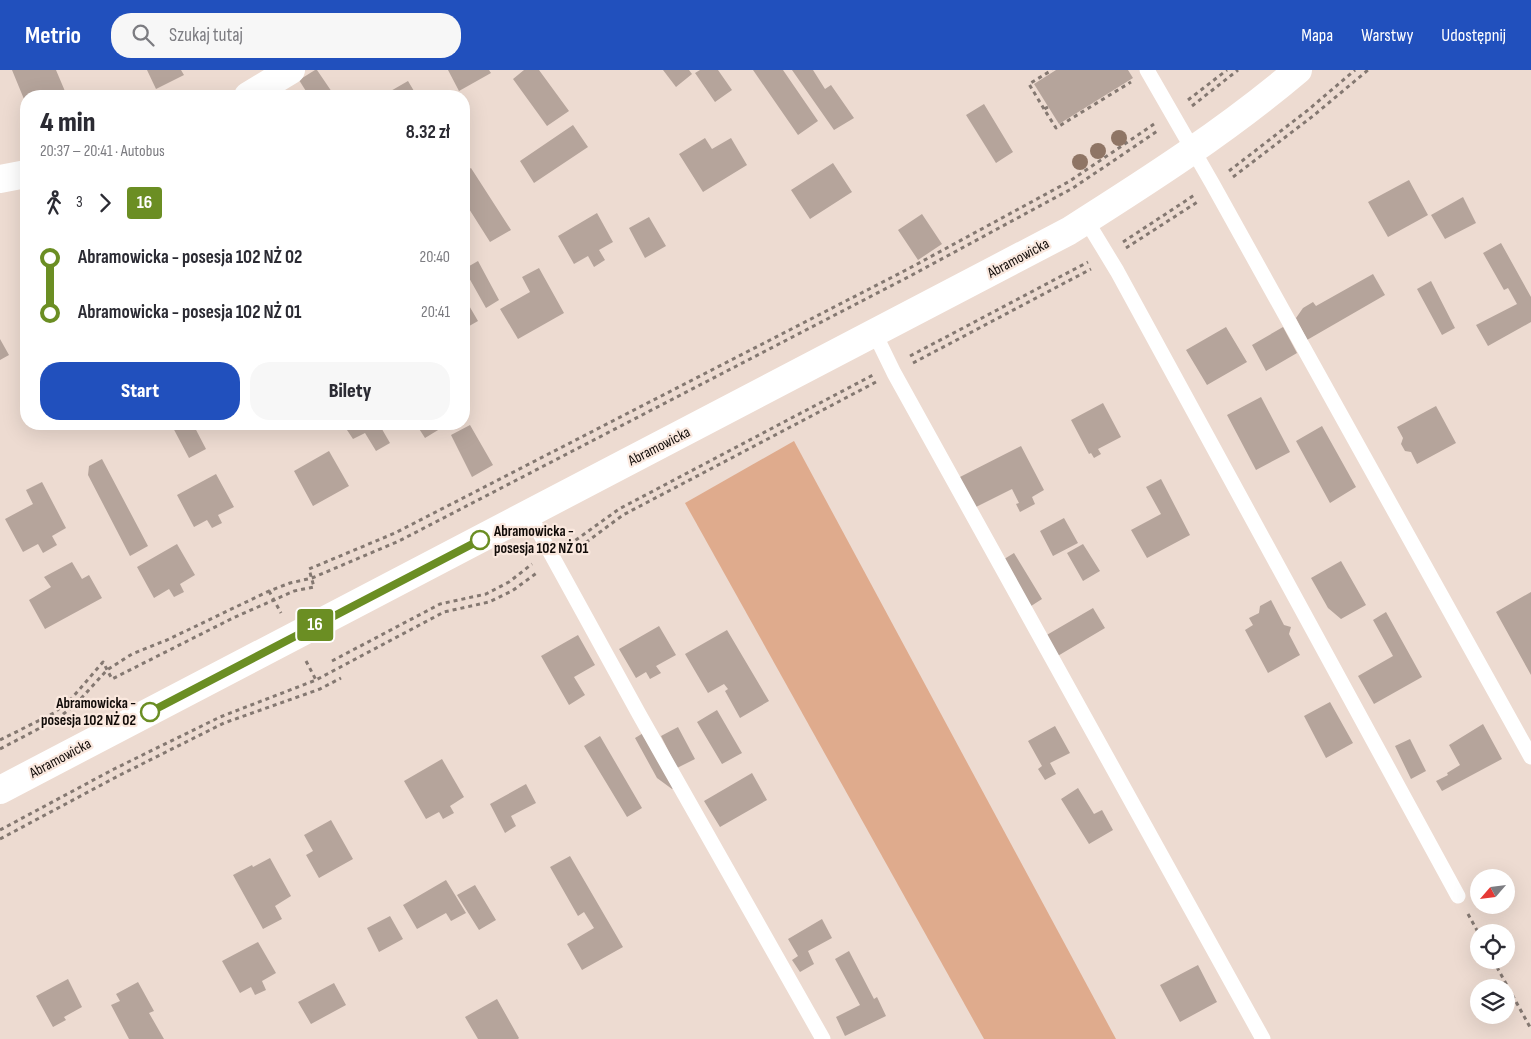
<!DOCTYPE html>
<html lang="pl">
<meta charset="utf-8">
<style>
:root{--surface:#fff;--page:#f7f7f7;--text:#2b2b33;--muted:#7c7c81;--accent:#2150bd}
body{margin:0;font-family:"Sofia Sans Condensed",sans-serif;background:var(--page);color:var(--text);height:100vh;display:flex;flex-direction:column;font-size:19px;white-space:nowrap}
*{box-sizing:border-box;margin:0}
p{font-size:16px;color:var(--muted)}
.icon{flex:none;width:28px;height:28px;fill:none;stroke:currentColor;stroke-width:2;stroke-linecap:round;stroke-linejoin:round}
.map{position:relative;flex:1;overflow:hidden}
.panel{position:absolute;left:20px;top:20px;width:450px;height:340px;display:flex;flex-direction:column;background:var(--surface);border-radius:20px;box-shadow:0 5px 20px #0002}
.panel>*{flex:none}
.badge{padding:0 10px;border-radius:4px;font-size:18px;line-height:32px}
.needle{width:32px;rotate:242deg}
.fabs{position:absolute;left:1470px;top:799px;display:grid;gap:10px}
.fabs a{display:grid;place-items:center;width:45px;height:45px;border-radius:50%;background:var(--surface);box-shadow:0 5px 20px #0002;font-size:25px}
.map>.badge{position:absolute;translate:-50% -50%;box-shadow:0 0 0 2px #fff}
.legs{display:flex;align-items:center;gap:8px;height:55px;padding:0 20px;font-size:16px}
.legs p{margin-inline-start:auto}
.head{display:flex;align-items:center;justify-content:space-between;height:85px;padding:0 20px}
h1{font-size:28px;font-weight:800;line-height:38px}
.cta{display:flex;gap:10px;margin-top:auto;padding:10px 20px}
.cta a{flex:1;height:58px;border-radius:20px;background:var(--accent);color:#fff;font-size:20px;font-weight:800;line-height:58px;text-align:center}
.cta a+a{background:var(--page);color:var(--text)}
ul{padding:0 20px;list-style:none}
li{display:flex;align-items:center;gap:18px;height:55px;font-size:19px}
li i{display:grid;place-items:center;width:8px;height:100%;margin:0 6px;background:currentColor}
li i::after{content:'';width:12px;height:12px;margin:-6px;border:4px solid;border-radius:50%;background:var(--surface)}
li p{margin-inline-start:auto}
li:first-child i{background:linear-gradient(#0000 50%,currentColor 0)}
li:last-child i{background:linear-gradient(currentColor 50%,#0000 0)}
header{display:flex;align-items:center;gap:30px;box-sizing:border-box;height:70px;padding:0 25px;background:var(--accent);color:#fff}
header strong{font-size:24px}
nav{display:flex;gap:28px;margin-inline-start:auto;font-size:18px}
.search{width:350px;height:45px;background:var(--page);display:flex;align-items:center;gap:12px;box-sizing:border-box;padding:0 18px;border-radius:20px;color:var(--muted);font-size:19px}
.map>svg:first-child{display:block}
.green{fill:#dfab8d}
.building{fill:#b5a49b}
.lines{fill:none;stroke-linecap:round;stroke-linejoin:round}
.path{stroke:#847871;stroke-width:3;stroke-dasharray:4 4;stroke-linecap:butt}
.lane{stroke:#fff;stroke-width:15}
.street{stroke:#fff;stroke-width:28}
.primary{stroke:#fff;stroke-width:28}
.tree{fill:#8f7565}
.line-1-casing{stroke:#fff;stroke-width:11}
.line-1{stroke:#6b8e23;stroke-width:8}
.stop-1-dot{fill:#fff;stroke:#6b8e23;stroke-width:2.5}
.labels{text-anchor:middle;stroke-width:4.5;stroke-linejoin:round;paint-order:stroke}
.street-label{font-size:15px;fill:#110b08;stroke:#fae8de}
.stop-label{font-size:15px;font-weight:bold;fill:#110b08;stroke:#fae8de;text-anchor:start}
</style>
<header>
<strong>Metrio</strong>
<div class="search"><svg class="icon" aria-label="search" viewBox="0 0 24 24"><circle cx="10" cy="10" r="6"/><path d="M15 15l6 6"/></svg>Szukaj tutaj</div>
<nav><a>Mapa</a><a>Warstwy</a><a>Udostępnij</a></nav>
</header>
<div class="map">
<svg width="1531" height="969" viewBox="0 0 1531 969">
<rect width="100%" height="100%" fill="#eddbd1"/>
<!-- green -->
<path class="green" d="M794 371 1116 969H984L685 433Z"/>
<!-- building -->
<path class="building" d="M12 0H56L67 26H26V34Z
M147 0H181L184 5 156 19Z
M315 0H317L334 25 309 26 299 10Z
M448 0H489L491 3 459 21Z
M524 0H539L569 41 547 56 513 9Z
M663 0H689L692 4 676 17Z
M700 0H718L732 20 715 32 695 3Z
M753 0H783L818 51 798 65Z
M792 0H813L825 19 831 15 854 48 834 60Z
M1056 0H1128L1133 8 1059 54 1034 14Z
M408 11 417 26H382Z
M984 34 1013 82 996 93 966 45Z
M573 55 588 77 534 113 520 91Z
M705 68 712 79 731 68 747 95 703 122 679 84Z
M833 93 852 122 810 149 791 120Z
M471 98 511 160 490 172 464 131V102Z
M1409 110 1428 145 1388 167 1368 132Z
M1463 127 1476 153 1445 169 1431 145Z
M597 143 613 172 599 180 605 190 594 197 588 186 574 194 558 166Z
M922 144 942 174 918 190 898 160Z
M649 147 666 176 645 188 629 158Z
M1501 173 1531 227V252L1488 276 1476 255 1517 234 1508 218 1504 220 1483 183Z
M478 191 499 230 486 238 464 199Z
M539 198 564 243 518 269 500 239 530 222 522 207Z
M1373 204 1385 225 1307 270 1296 248 1303 238 1313 232 1316 236Z
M1431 211 1455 258 1442 265 1417 219Z
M464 227 478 251 464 259Z
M1226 257 1247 292 1207 315 1186 280Z
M1283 257 1297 283 1266 301 1252 275Z
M0 269 9 285 0 290Z
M1261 327 1290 382 1256 400 1227 345Z
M1103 333 1121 367 1098 379 1101 384 1094 388 1091 383 1089 384 1071 350Z
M1436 336 1456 373 1417 394 1411 382 1405 381 1401 374 1403 368 1397 357Z
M171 354H193L206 379 189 388Z
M343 354H379L390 373 376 381 365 363 353 369Z
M416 354H448L425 368Z
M470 355 493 395 472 407 451 365Z
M1322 356 1356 417 1330 433 1296 371Z
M1021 376 1044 420 1032 427 1035 434 1020 442 1016 434 1019 433 1012 419 972 439 956 409Z
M329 381 349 416 313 436 294 401Z
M102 389 148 476 130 486 88 405 89 396Z
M216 404 234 437 218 445 222 453 212 458 207 450 194 457 177 425Z
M1161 409 1190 465 1147 488 1131 460 1161 444 1146 417Z
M42 412 66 458 52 466 57 475 43 483 38 474 23 482 5 449 33 434 26 420Z
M1064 448 1078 473 1053 486 1040 461Z
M177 474 195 505 180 514 184 522 174 527 169 519 154 528 137 497Z
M1083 474 1100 501 1083 511 1067 483Z
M1014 483 1042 529 1028 538 1001 491Z
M1341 491 1366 535 1341 549 1328 538 1311 508Z
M72 492 82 509 89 505 102 528 45 559 29 530 51 517 44 507Z
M1531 522V605L1496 542Z
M1271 530 1284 555 1291 557 1289 564 1300 585 1268 603 1245 560 1253 555 1249 548 1259 543 1260 536Z
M1093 538 1105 558 1056 587 1045 566Z
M1386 542 1422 607 1374 634 1358 606 1393 586 1373 550Z
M659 556 676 585 656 596 661 603 650 609 646 602 636 608 619 579Z
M727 560 769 631 740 648 725 621 728 619 724 614 708 623 685 584Z
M578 565 595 595 574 607 585 625 569 635 541 586Z
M1330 632 1353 673 1326 688 1304 646Z
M717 640 742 683 722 694 697 652Z
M1483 654 1502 689 1442 721 1436 711 1448 705 1447 703 1460 695 1449 675Z
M1055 656 1070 683 1050 693 1056 704 1045 710 1038 699 1042 696 1028 671Z
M678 657 695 689 677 698 661 666Z
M645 662 677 716 672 719 657 708 635 668Z
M600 666 642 738 627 747 584 676Z
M1410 669 1426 701 1411 709 1395 676Z
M442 689 464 727 450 736 454 743 443 749 439 742 426 749 404 711Z
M752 703 767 730 720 757 704 731Z
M526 714 536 733 511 746 516 756 505 763 490 734Z
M1078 718 1094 744 1102 740 1113 760 1089 774 1061 729Z
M331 750 353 789 319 808 306 785 313 781 304 765Z
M570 786 623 877 582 900 567 874 594 858 584 842 578 846 550 797Z
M270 788 291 826 275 836 282 849 263 859 233 805 252 795 253 797Z
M446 810 466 843 451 851 446 843 417 859 403 835Z
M475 815 496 850 479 860 457 825Z
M390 846 403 869 379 882 367 858Z
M822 849 832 868 808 881 814 894 800 902 792 890 798 886 788 869Z
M258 872 276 903 262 911 266 920 255 925 251 917 240 923 222 891Z
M849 881 874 929 877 927 886 946 845 966 836 947 860 935 835 889Z
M1198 895 1217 932 1180 952 1160 915Z
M68 909 82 937 64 947 66 950 53 957 36 926Z
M138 912 154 941 149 943 164 969H129L111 935 120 931 116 924Z
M334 913 346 935 311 954 298 932Z
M497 929 519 968 518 969H478L465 947Z"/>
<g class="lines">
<!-- path -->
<path class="path" d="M1188 30 1227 0
M1192 36 1238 0
M1048 37 1044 39 1056 58 1131 12
M1044 39 1029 14 1052 0
M1229 101 1308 40 1355 0
M1233 107 1313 46 1368 0
M1123 172 1196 124
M1126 178 1199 131
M910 286 1088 192
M913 293 1091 199
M569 475 619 439 873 305
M573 482 623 445 876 312
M269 521 281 543
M306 591 316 610
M332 591 440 534 486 524 509 512 532 494
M0 670 54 643 72 628 103 592 112 609 233 548 294 521 314 517 309 499 395 463 908 199 1070 111 1154 54
M0 679 57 649 76 634 107 600 132 584 167 570 269 521 290 513 312 508 399 471 912 205 1073 118 1159 60
M0 760 114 699 220 647 316 610 444 542 489 532 512 521 538 502
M0 769 118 706 224 653 320 619 341 608
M1468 844 1479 864
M1493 890 1531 959"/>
<!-- lane -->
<path class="lane" d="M1147 0 1212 113 1531 687
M1086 150 1117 201 1458 826
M875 264 894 303 1263 969
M529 444 639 644 823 969"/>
<!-- street -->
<path class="street" d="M248 26 291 0
M0 109 26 104"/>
<!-- primary -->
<path class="primary" d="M0 720 1069 161C1148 111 1226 61 1298 0"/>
</g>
<!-- trees -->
<g class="tree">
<circle cx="1119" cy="68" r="8"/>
<circle cx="1098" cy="81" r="8"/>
<circle cx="1080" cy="92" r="8"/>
</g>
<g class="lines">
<!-- line-1 casing -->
<g class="line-1-casing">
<path id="line-1" d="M150 642 480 470"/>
</g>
<!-- line-1 -->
<use href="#line-1" class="line-1"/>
</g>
<!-- markers -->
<g class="stop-1-dot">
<circle cx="480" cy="470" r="9"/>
<circle cx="150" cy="642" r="9"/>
</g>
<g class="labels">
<!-- street labels -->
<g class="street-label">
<text transform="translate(1018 188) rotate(-28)" y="5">Abramowicka</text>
<text transform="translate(659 376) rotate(-27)" y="5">Abramowicka</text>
<text transform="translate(60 688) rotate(-28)" y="5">Abramowicka</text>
</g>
<!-- stop labels -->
<g class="stop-label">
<text x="494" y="466">Abramowicka -<tspan x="494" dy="17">posesja 102 NŻ 01</tspan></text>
<text x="136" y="638" text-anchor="end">Abramowicka -<tspan x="136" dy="17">posesja 102 NŻ 02</tspan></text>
</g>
</g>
</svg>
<div class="fabs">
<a><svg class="needle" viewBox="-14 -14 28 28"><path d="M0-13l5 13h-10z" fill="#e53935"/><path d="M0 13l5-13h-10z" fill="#7c7c81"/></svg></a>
<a><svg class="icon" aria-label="locate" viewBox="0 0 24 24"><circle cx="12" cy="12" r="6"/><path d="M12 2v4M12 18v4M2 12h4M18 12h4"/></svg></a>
<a><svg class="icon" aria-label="layers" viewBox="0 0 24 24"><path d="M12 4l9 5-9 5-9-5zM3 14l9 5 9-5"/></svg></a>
</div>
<b class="badge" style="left:315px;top:555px;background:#6b8e23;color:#fff">16</b>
<section class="panel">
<div class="head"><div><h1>4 min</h1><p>20:37 – 20:41 · Autobus</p></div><b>8.32 zł</b></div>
<div class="legs"><svg class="icon" aria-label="walk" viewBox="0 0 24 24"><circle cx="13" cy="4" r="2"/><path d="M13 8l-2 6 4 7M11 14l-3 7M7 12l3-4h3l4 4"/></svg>3<svg class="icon" aria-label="forward" viewBox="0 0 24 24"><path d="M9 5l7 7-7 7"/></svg><b class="badge" style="background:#6b8e23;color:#fff">16</b></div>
<ul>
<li><i style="color:#6b8e23"></i><b>Abramowicka - posesja 102 NŻ 02</b><p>20:40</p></li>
<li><i style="color:#6b8e23"></i><b>Abramowicka - posesja 102 NŻ 01</b><p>20:41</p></li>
</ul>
<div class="cta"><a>Start</a><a>Bilety</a></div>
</section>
</div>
